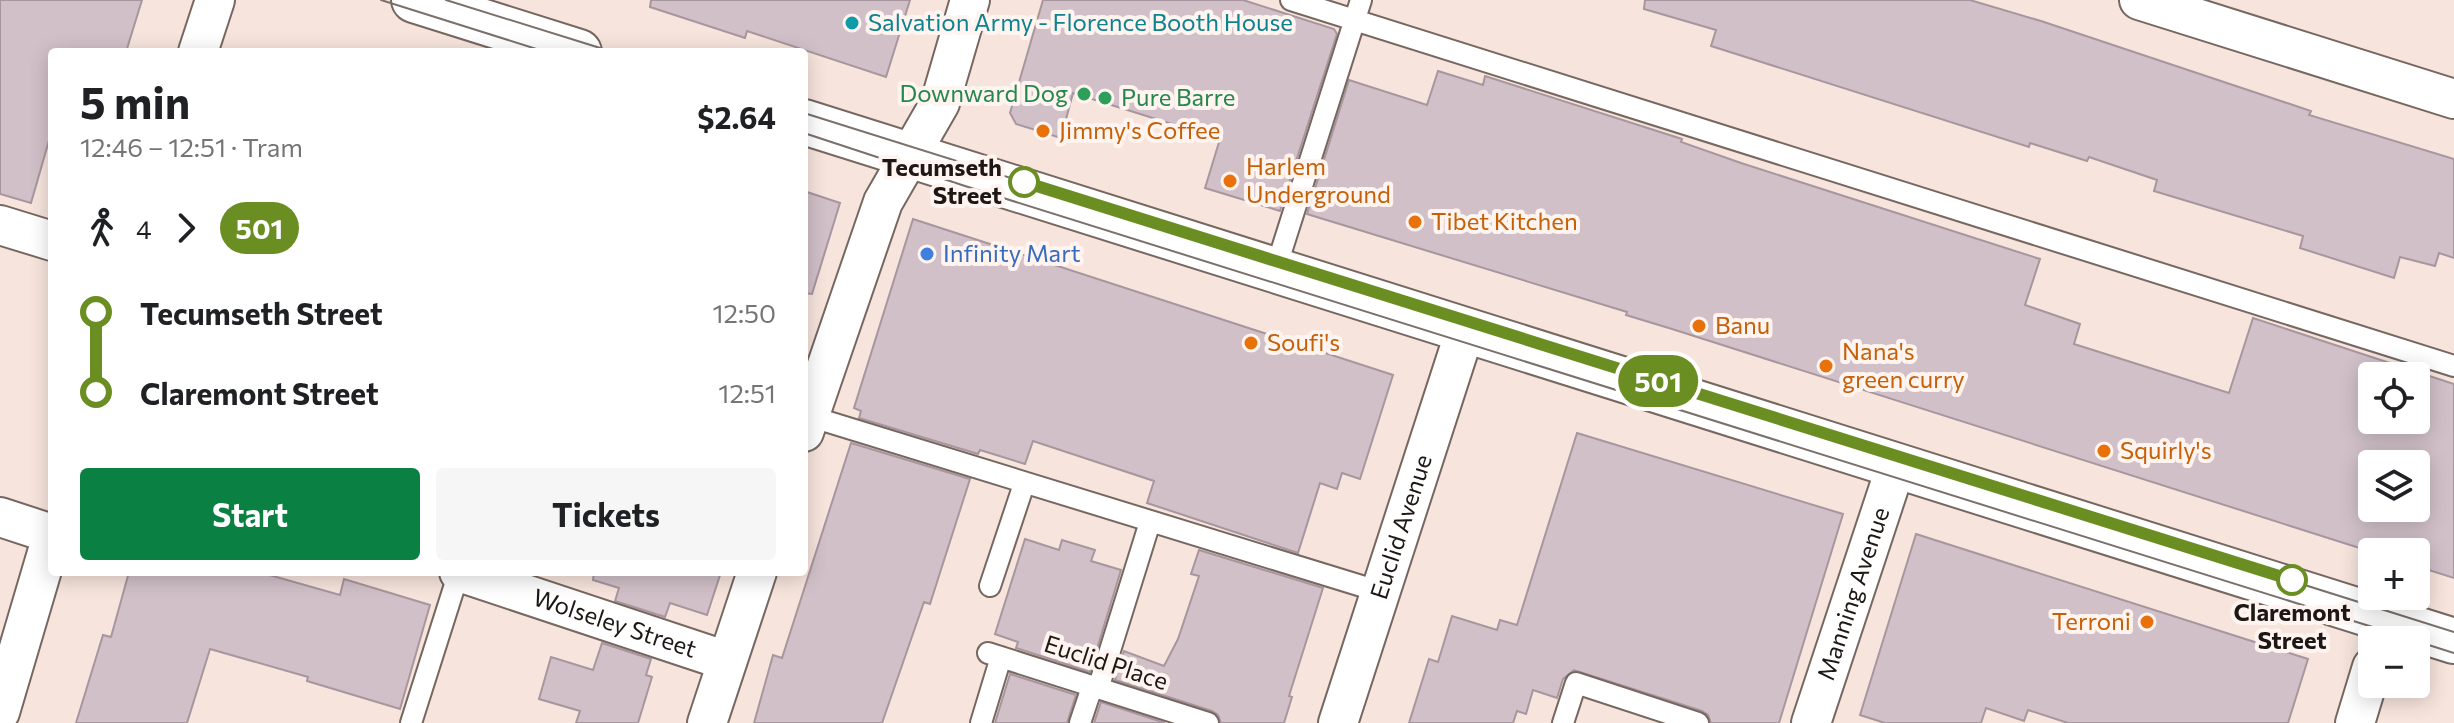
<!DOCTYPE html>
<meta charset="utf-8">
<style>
:root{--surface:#fff;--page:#f6f6f6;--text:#202124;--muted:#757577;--accent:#0b8043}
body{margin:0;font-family:Commissioner,sans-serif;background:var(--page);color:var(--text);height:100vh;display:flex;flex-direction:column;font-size:30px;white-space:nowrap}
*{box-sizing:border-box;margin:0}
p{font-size:26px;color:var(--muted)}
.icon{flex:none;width:44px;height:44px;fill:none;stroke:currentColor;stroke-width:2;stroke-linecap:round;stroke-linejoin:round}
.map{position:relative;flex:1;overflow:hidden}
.drawer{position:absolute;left:48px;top:48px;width:760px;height:528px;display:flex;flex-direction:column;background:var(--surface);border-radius:8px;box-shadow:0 4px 20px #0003}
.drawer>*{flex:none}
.badge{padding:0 16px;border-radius:26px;font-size:28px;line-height:52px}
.tools{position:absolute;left:2358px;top:362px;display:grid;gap:16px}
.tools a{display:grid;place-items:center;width:72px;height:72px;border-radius:8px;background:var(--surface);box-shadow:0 4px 20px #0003;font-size:40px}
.map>.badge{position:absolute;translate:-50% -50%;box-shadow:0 0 0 4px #fff}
.legs{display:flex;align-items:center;gap:12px;height:88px;padding:0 32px;font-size:26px}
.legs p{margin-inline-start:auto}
.overview{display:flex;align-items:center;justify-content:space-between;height:136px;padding:0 32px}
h1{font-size:44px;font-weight:700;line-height:60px}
.button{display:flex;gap:16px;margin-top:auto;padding:16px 32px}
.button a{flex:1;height:92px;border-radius:8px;background:var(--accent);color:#fff;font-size:32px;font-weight:700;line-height:92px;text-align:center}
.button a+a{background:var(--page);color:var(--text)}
ul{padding:0 32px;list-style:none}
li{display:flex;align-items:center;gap:28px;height:80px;font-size:30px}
li i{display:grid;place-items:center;width:12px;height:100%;margin:0 10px;background:currentColor}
li i::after{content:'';width:20px;height:20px;margin:-10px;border:6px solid;border-radius:50%;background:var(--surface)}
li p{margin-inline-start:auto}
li:first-child i{background:linear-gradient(#0000 50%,currentColor 0)}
li:last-child i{background:linear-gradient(currentColor 50%,#0000 0)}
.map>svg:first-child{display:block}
.building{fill:#d1c0c8;stroke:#a7969e;stroke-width:2;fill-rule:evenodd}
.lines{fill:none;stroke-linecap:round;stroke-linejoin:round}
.lane-casing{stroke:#766760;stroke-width:24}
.street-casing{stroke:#766760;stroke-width:42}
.secondary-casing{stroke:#766760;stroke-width:48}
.lane{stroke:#fff;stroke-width:20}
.street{stroke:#fff;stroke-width:38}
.secondary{stroke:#fff;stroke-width:44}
.tram{stroke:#7b706b;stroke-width:2}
.line-1-casing{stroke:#fff;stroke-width:18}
.line-1{stroke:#6b8e23;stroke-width:12}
.culture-dot{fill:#0f9aa8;stroke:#fff4ef;stroke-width:3}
.leisure-dot{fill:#2e9e5b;stroke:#fff4ef;stroke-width:3}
.food-dot{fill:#e8710a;stroke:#fff4ef;stroke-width:3}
.stop-1-dot{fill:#fff;stroke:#6b8e23;stroke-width:4}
.shop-dot{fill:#3f7fe0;stroke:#fff4ef;stroke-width:3}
.labels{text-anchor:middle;stroke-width:8;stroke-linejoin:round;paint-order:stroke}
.culture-label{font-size:24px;fill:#0d838f;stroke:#fff4ef;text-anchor:start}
.leisure-label{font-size:24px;fill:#27864d;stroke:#fff4ef;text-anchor:end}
.food-label{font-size:24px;fill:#c56008;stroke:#fff4ef;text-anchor:start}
.stop-label{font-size:24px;font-weight:bold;fill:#1d1715;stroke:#fff4ef;text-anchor:end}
.shop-label{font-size:24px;fill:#366cbe;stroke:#fff4ef;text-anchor:start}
.street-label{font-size:24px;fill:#1d1715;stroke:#fff4ef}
</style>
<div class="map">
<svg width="2454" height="723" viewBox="0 0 2454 723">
<rect width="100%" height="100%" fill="#f7e5dd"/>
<!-- building -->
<path class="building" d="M0 0H142L126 52H52V130L31 203 0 194Z
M651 0H910L886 77 747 31 745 38 650 7Z
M1043 0H1243L1334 29 1337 34 1280 211 1205 188 1220 139 1073 93 1061 138 1016 124 1010 113Z
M1645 0H1970L2041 21 2311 111 2309 115 2454 159V258L2439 253 2435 266 2400 257 2394 278 2300 248 2303 236 2154 191 2157 180 2089 157 2087 161 2030 143 2029 147 1711 46 1716 30 1644 9Z
M1438 71 1483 85 1485 76 1682 139 1681 142 1741 163 2040 259 2025 305 2080 324 2074 344 2229 393 2253 318 2454 384V578L2416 566V552H2372L1672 329 1626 315 1627 312 1307 214 1349 80 1427 105ZM2372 376H2416V420H2372ZM2372 464H2416V508H2372Z
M804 191 840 203 812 294 804 293Z
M913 219 1393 375 1360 479 1342 473 1337 489 1320 483 1298 553 1147 503 1154 481 1033 441 1025 464 980 450 978 454 859 418 861 411 854 408Z
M1577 433 1843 514 1779 723H1711L1708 715 1702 711 1574 670 1563 679 1557 698 1533 690 1526 714 1517 711 1513 723H1409L1429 659 1438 662 1452 616 1497 630 1500 620 1517 625Z
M851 443 970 479 930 604 924 602 882 723H754L773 655 782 658Z
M1916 534 2308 659 2288 723H2068L2028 710 2024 721 1986 708 1981 723H1885L1860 715Z
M1025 539 1059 550 1062 540 1095 550 1091 561 1121 570 1090 672 1016 648 1018 642 995 634Z
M1199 550 1323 588 1289 696 1292 697 1284 723H1221L1218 715 1212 711 1115 680 1124 651 1164 666 1178 639 1199 576 1191 574Z
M129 572H259L340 595 344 579 430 605 400 709 307 681 308 677 210 649 187 723H76L103 635 111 637Z
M594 572H721L707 615 670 603 665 617 615 601 619 588 593 580Z
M602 643 651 659 646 675 652 677 638 723H576L580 711 539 699 551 657 593 670Z
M1010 674 1076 695 1067 723H995Z
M1101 702 1165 723H1094Z"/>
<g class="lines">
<!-- lane casing -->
<g class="lane-casing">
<path id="lane" d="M1291 0 2454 366
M1275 271 1361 0
M809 416 1381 592
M990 586 1024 484
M988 653 1208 723
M1098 689 1150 522
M411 723 459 572
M981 723 1001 657
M1080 723 1092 687
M1563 723 1576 683 1698 723"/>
</g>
<!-- street casing -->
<g class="street-casing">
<g id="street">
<path d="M2139 0 2454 99"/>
<path d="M198 52 215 0"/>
<path d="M0 225 52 241"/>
<path d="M804 432 883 202 940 103 970 0"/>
<path d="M0 517 52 534"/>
<path id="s1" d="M459 572 727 661"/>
<path d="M0 712 52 536"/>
<path d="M707 723 757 572"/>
<path id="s2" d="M1338 723 1465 331"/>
<path id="s3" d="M1811 723 1896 466"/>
<path d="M2355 723 2372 667"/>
</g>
</g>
<!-- secondary casing -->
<g class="secondary-casing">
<path id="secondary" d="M414 0 579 52
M804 122 2454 641"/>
</g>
<!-- lane -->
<use href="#lane" class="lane"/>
<!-- street -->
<use href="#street" class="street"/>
<!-- secondary -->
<use href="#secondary" class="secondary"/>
<!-- tram -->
<path class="tram" d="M381 0 546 52
M446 0 613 52
M804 113 2454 632
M804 133 965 186 2414 640
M2416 641 2454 653"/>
</g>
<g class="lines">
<!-- line-1 casing -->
<g class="line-1-casing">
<path id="line-1" d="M1024 182 2292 580"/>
</g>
<!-- line-1 -->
<use href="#line-1" class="line-1"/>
</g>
<!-- markers -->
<circle class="culture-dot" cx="852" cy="23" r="8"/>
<g class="leisure-dot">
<circle cx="1084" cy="94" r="8"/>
<circle cx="1105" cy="98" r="8"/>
</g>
<g class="food-dot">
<circle cx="1043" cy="131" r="8"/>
<circle cx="1230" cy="181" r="8"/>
<circle cx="1415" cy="222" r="8"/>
<circle cx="1699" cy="326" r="8"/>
<circle cx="1251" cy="343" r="8"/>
<circle cx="1826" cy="366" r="8"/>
<circle cx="2104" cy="451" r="8"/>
<circle cx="2147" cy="622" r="8"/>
</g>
<g class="stop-1-dot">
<circle cx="1024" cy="182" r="14"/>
<circle cx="2292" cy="580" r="14"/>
</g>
<circle class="shop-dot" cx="927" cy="254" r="8"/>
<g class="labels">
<!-- culture labels -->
<g class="culture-label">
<text x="868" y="31">Salvation Army - Florence Booth House</text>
</g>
<!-- leisure labels -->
<g class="leisure-label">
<text x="1068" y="102">Downward Dog</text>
<text x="1121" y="106" text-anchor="start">Pure Barre</text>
</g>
<!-- food labels -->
<g class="food-label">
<text x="1059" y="139">Jimmy's Coffee</text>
<text x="1246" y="175">Harlem<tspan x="1246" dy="28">Underground</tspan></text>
<text x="1431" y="230">Tibet Kitchen</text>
<text x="1715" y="334">Banu</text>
<text x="1267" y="351">Soufi's</text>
<text x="1842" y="360">Nana's<tspan x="1842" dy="28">green curry</tspan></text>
<text x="2120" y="459">Squirly's</text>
<text x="2131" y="630" text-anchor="end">Terroni</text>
</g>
<!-- stop labels -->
<g class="stop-label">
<text x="1002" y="176">Tecumseth<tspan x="1002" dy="28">Street</tspan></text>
<text x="2292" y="621" text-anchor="middle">Claremont<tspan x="2292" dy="28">Street</tspan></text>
</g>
<!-- shop labels -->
<g class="shop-label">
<text x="943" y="262">Infinity Mart</text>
</g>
<!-- street labels -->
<g class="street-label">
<text dy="8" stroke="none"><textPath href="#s2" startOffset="206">Euclid Avenue</textPath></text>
<text dy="8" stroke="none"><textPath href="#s3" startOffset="136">Manning Avenue</textPath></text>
<text dy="8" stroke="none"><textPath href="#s1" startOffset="164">Wolseley Street</textPath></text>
<text transform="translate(1106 663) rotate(18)" y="8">Euclid Place</text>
</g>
</g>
</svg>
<div class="tools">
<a><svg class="icon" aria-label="locate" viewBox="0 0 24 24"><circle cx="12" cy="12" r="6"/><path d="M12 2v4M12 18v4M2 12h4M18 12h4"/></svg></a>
<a><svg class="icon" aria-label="layers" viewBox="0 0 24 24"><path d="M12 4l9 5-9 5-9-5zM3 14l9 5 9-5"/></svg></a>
<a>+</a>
<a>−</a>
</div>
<b class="badge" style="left:1658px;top:381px;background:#6b8e23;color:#fff">501</b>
<section class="drawer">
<div class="overview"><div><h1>5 min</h1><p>12:46 – 12:51 · Tram</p></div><b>$2.64</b></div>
<div class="legs"><svg class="icon" aria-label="walk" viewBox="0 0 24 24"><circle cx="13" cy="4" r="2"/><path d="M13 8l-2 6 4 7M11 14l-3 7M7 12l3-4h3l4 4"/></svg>4<svg class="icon" aria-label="forward" viewBox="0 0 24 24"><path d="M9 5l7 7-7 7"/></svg><b class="badge" style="background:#6b8e23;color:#fff">501</b></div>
<ul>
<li><i style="color:#6b8e23"></i><b>Tecumseth Street</b><p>12:50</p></li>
<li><i style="color:#6b8e23"></i><b>Claremont Street</b><p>12:51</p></li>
</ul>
<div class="button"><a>Start</a><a>Tickets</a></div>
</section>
</div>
